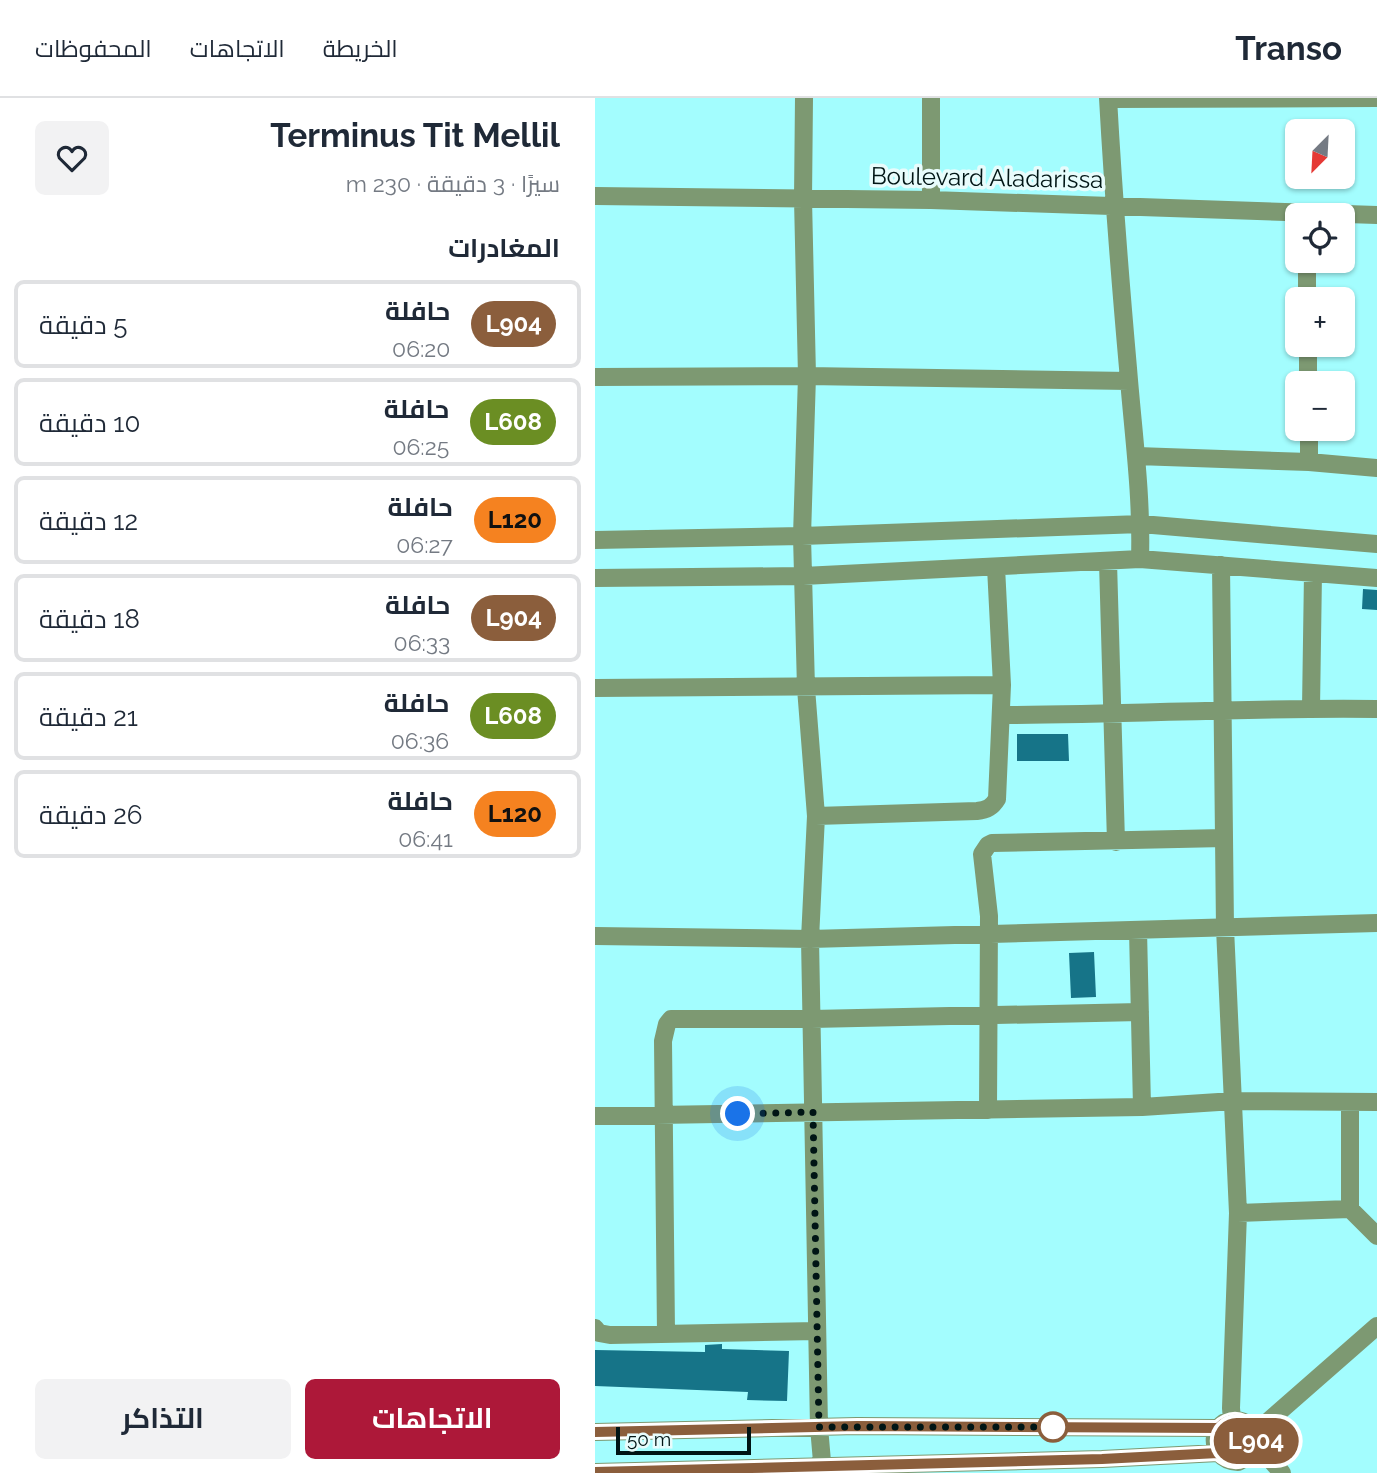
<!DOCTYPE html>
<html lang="ar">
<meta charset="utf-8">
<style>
:root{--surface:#fff;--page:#f2f2f3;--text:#1f2937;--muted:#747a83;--line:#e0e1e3;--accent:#ad1839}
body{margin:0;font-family:Raleway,Cairo,sans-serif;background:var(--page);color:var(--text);direction:rtl;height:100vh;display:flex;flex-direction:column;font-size:26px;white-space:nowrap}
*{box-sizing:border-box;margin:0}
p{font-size:23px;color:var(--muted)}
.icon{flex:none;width:38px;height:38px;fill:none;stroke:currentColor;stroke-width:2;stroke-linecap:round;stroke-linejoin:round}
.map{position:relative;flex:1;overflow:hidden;direction:ltr}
.drawer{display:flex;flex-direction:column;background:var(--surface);width:595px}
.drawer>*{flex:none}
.badge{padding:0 14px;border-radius:23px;font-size:24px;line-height:46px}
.needle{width:46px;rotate:204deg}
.tools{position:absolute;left:690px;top:21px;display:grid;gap:14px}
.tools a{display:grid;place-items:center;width:70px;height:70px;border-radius:10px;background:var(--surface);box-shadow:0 2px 5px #0004;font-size:35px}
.scale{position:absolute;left:21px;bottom:18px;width:135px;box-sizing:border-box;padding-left:7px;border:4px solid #001515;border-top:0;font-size:19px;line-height:24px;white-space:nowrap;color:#001515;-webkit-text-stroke:5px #e8fcfc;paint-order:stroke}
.you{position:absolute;width:35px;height:35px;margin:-18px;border:5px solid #fff;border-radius:50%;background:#1a73e8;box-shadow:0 0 0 10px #1a73e833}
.map>.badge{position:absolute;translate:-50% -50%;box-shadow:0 0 0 4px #fff}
h2{padding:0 35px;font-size:26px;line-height:63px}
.round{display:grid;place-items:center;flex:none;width:74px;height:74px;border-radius:10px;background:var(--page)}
.head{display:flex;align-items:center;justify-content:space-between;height:119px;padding:0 35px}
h1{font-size:33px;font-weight:700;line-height:52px}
.primary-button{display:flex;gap:14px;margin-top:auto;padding:14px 35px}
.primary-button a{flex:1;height:80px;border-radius:10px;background:var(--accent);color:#fff;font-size:28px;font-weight:700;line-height:80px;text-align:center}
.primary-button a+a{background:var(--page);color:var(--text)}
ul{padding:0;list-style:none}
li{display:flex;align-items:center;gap:21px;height:88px;margin:0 14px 10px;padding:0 21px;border:4px solid var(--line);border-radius:10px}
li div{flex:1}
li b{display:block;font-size:26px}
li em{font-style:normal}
li .badge{min-width:77px;font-weight:700;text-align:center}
header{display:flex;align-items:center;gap:42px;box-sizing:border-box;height:98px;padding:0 35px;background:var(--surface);border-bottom:2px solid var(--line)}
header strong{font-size:33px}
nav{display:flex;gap:38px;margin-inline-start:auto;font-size:24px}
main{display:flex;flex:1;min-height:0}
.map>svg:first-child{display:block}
.building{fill:#167488}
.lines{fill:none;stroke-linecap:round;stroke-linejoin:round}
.minor{stroke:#7d9972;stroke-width:18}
.line-casing{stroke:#fff;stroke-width:16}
.line{stroke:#8b5e3c;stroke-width:10}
.walk{stroke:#001515;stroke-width:7;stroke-dasharray:0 12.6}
.stop-dot{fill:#fff;stroke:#8b5e3c;stroke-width:3.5}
.labels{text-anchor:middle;stroke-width:7;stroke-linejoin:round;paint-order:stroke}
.street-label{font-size:24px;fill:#001515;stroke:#e8fcfc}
</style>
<header>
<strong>Transo</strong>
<nav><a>الخريطة</a><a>الاتجاهات</a><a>المحفوظات</a></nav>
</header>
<main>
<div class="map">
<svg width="782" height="1375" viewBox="0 0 782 1375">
<rect width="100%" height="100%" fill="#a3fdfe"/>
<!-- building -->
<path class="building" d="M768 491 782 492V512L767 511Z
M422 636H473L474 663H422Z
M499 854 501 899 476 900 474 855Z
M127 1246V1251L194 1253 192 1303 152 1302 153 1294 0 1288V1252L110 1254V1247Z"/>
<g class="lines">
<!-- minor -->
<path class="minor" d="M209 0 208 101 212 278 207 438 211 590 221 718 215 841 224 1329 228 1375
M513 0C518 90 525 180 533 270 538 334 547 397 545 461
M513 1 782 0
M0 98 336 102 782 117
M336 102V0
M712 163V201
M713 247V285
M0 279 212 278 534 283
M714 331V364
M542 358 714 364 782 370
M0 442 207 438 546 426 782 446
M513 464 521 744
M626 467 630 830 643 1115 636 1310 637 1322
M0 480 208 478 545 461 782 480
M0 590 407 587
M716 610 718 475
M407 617C532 617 657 609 782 611
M221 718 382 713C392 712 397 709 402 701L407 587 401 469
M543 832 547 1009
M0 838 215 841 782 825
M755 1005V1111L782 1138
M393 1012 394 818 387 756 393 747 397 745 629 740
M0 1018 547 1009 639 1003 782 1004
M643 1115 755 1111
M0 1230 4 1235 15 1237 222 1233
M71 1235 68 943 72 926 76 921H217L545 914
M0 1334 262 1328 623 1330
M660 1335 782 1228
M661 1343 656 1357 643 1364C609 1362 615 1318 643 1322 648 1323 654 1326 657 1330 660 1335 660 1340 663 1345 669 1356 679 1365 687 1375
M0 1374 507 1361 623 1355"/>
</g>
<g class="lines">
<!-- line casing -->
<g class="line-casing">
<path id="line" d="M0 1334 262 1328 623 1330C634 1319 646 1319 657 1330L661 1343 656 1357C645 1366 634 1365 623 1355L507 1361 0 1374"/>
</g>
<!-- line -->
<use href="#line" class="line"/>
<!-- walk -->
<path class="walk" d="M143 1016 218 1014 224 1329H458"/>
</g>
<!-- markers -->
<circle class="stop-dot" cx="458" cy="1329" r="14"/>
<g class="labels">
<!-- street labels -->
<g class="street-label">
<text transform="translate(392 80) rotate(1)" y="8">Boulevard Aladarissa</text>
</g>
</g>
</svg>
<div class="tools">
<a><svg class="needle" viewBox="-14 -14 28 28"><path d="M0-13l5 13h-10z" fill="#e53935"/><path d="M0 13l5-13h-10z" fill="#747a83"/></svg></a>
<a><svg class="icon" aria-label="locate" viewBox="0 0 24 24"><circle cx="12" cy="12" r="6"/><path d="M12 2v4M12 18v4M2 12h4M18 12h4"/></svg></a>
<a>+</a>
<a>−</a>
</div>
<div class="scale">50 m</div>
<div class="you" style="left:143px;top:1016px"></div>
<b class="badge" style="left:661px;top:1343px;background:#8b5e3c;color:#fff">L904</b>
</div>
<section class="drawer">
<div class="head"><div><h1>Terminus Tit Mellil</h1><p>سيرًا · 3 دقيقة · 230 m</p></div><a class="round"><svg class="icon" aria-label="heart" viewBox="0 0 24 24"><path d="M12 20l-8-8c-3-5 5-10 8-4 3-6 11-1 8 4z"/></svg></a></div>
<h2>المغادرات</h2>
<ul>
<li><span class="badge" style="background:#8b5e3c;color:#fff">L904</span><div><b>حافلة</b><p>06:20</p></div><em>5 دقيقة</em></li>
<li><span class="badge" style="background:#6b8e23;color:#fff">L608</span><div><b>حافلة</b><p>06:25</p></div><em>10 دقيقة</em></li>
<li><span class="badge" style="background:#f58220;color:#111">L120</span><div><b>حافلة</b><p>06:27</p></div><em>12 دقيقة</em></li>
<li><span class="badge" style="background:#8b5e3c;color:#fff">L904</span><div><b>حافلة</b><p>06:33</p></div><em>18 دقيقة</em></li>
<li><span class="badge" style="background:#6b8e23;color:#fff">L608</span><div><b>حافلة</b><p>06:36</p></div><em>21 دقيقة</em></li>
<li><span class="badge" style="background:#f58220;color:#111">L120</span><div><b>حافلة</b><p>06:41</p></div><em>26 دقيقة</em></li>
</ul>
<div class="primary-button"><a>الاتجاهات</a><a>التذاكر</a></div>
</section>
</main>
